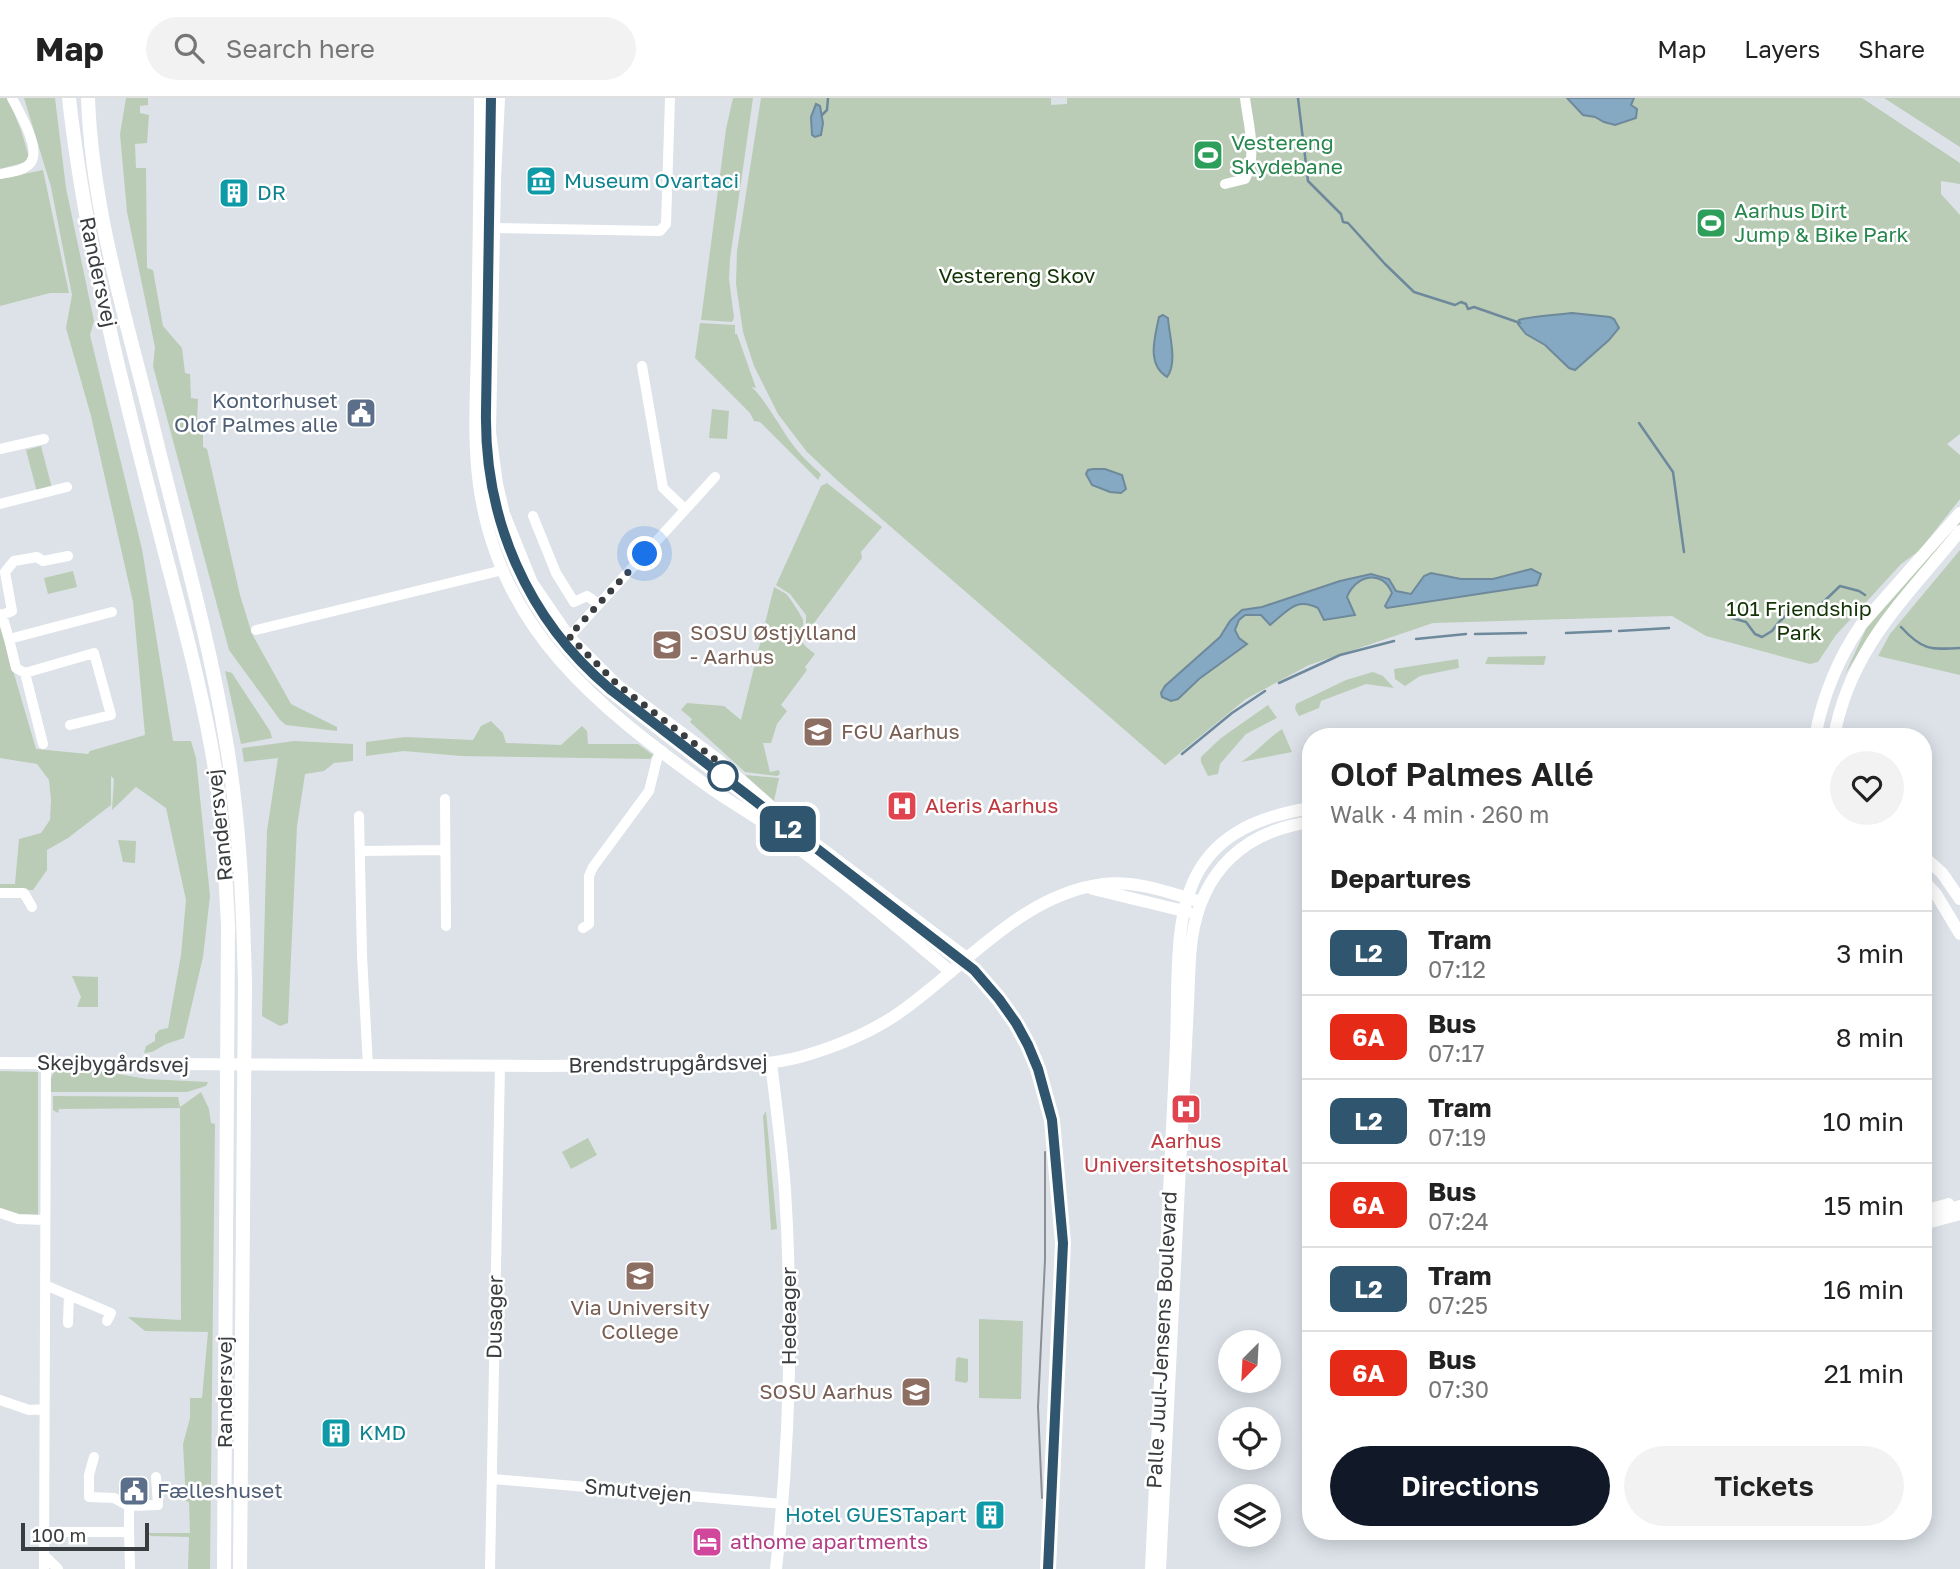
<!DOCTYPE html>
<meta charset="utf-8">
<style>
:root{--surface:#fff;--page:#f2f2f2;--text:#222;--muted:#767676;--line:#e0e0e0;--accent:#111827}
body{margin:0;font-family:"Golos Text",sans-serif;background:var(--page);color:var(--text);height:100vh;display:flex;flex-direction:column;font-size:26px;white-space:nowrap}
*{box-sizing:border-box;margin:0}
p{font-size:23px;color:var(--muted)}
.icon{flex:none;width:38px;height:38px;fill:none;stroke:currentColor;stroke-width:2;stroke-linecap:round;stroke-linejoin:round}
.map{position:relative;flex:1;overflow:hidden}
.drawer{position:absolute;left:1302px;top:630px;width:630px;height:812px;display:flex;flex-direction:column;background:var(--surface);border-radius:28px;box-shadow:0 4px 18px #0003}
.drawer>*{flex:none}
.badge{padding:0 14px;border-radius:10px;font-size:24px;line-height:46px}
.needle{width:46px;rotate:204deg}
.tools{position:absolute;left:1218px;top:1232px;display:grid;gap:14px}
.tools a{display:grid;place-items:center;width:63px;height:63px;border-radius:50%;background:var(--surface);box-shadow:0 4px 18px #0003;font-size:35px}
.scale{position:absolute;left:21px;bottom:18px;width:128px;box-sizing:border-box;padding-left:7px;border:4px solid #3a3d3f;border-top:0;font-size:19px;line-height:24px;white-space:nowrap;color:#3a3d3f;-webkit-text-stroke:5px #fff;paint-order:stroke}
.you{position:absolute;width:35px;height:35px;margin:-18px;border:5px solid #fff;border-radius:50%;background:#1a73e8;box-shadow:0 0 0 10px #1a73e833}
.map>.badge{position:absolute;translate:-50% -50%;box-shadow:0 0 0 4px #fff}
h2{padding:0 28px;font-size:26px;line-height:63px}
.round{display:grid;place-items:center;flex:none;width:74px;height:74px;border-radius:37px;background:var(--page)}
.headline{display:flex;align-items:center;justify-content:space-between;height:119px;padding:0 28px}
h1{font-size:33px;font-weight:600;line-height:52px}
.primary-button{display:flex;gap:14px;margin-top:auto;padding:14px 28px}
.primary-button a{flex:1;height:80px;border-radius:42px;background:var(--accent);color:#fff;font-size:28px;font-weight:600;line-height:80px;text-align:center}
.primary-button a+a{background:var(--page);color:var(--text)}
ul{padding:0;list-style:none}
li{display:flex;align-items:center;gap:21px;height:84px;padding:0 28px;border-top:2px solid var(--line)}
li div{flex:1}
li b{display:block;font-size:26px}
li em{font-style:normal}
li .badge{min-width:77px;font-weight:700;text-align:center}
header{display:flex;align-items:center;gap:42px;box-sizing:border-box;height:98px;padding:0 35px;background:var(--surface);border-bottom:2px solid var(--line)}
header strong{font-size:33px}
nav{display:flex;gap:38px;margin-inline-start:auto;font-size:24px}
.search{width:490px;height:63px;background:var(--page);display:flex;align-items:center;gap:18px;box-sizing:border-box;padding:0 24px;border-radius:38px;color:var(--muted);font-size:26px}
.map>svg:first-child{display:block}
.green{fill:#baccb5;fill-rule:evenodd}
.water{fill:#85a9c2;stroke:#6e899b;stroke-width:2}
.lines{fill:none;stroke-linecap:round;stroke-linejoin:round}
.stream{stroke:#6e899b;stroke-width:2.5}
.minor{stroke:#fff;stroke-width:10}
.tertiary{stroke:#fff;stroke-width:12}
.secondary{stroke:#fff;stroke-width:14}
.tram{stroke:#8c9094;stroke-width:2}
.line-casing{stroke:#fff;stroke-width:16}
.line{stroke:#30556e;stroke-width:10}
.walk{stroke:#3a3d3f;stroke-width:7;stroke-dasharray:0 12.6}
.stop-dot{fill:#fff;stroke:#30556e;stroke-width:3.5}
.labels{text-anchor:middle;stroke-width:5;stroke-linejoin:round;paint-order:stroke}
.leisure-label{font-size:21px;fill:#27864d;stroke:#fff;text-anchor:start}
.culture-label{font-size:21px;fill:#0d838f;stroke:#fff;text-anchor:start}
.street-label{font-size:21px;fill:#3a3d3f;stroke:#fff}
.park-label{font-size:21px;fill:#133506;stroke:#fff}
.service-label{font-size:21px;fill:#4e5e75;stroke:#fff;text-anchor:end}
.education-label{font-size:21px;fill:#785e54;stroke:#fff;text-anchor:start}
.health-label{font-size:21px;fill:#be3a42;stroke:#fff;text-anchor:start}
.hotel-label{font-size:21px;fill:#b23c85;stroke:#fff;text-anchor:start}
</style>
<header>
<strong>Map</strong>
<div class="search"><svg class="icon" aria-label="search" viewBox="0 0 24 24"><circle cx="10" cy="10" r="6"/><path d="M15 15l6 6"/></svg>Search here</div>
<nav><a>Map</a><a>Layers</a><a>Share</a></nav>
</header>
<div class="map">
<svg width="1960" height="1471" viewBox="0 0 1960 1471">
<rect width="100%" height="100%" fill="#dce2e8"/>
<!-- green -->
<path class="green" d="M0 0H8L21 32 29 59 26 64 0 71Z
M24 0H55L66 90 94 223 90 237 142 451 173 643H191L196 660 210 798 203 859 184 940 166 946 152 954 144 955 146 948 155 943V937L159 932 168 930 181 857 186 802 166 710 136 689 112 712 114 681 111 678V707L68 740 47 752V772L33 792H0V786H15L19 741 41 735 50 722 51 702 49 682 37 666 0 660V528L36 651 88 656 90 653 145 637 133 504 91 318 66 230 72 197 51 89Z
M126 0H148V7L140 8V15L149 17 147 45 135 46 136 70H146L147 170 153 172 163 228 182 250 185 275 190 276 191 300 198 301 197 324H203V349L207 351 240 497 252 536 291 606 337 629V633L286 627 280 622 229 552 153 268 155 249 127 114 120 36Z
M733 0H753L730 161 729 181 734 220 732 224 701 222 726 31Z
M761 0H1051V7L1067 6V0H1567L1583 17 1595 19 1604 24 1631 8 1634 0H1862L1960 65V86L1941 83V96L1960 117V336L1947 346 1960 357V401L1919 453 1901 466 1836 537 1818 564 1810 566 1706 538 1672 518 1433 525 1309 567 1246 601 1165 667 838 383 807 354 778 316 754 268 743 234 736 186 737 153ZM1163 217 1168 220 1171 250V275L1154 243 1159 219Z
M1884 0H1960V49Z
M43 72 69 195H50L0 208V81Z
M700 225 735 227V236H737L756 290 751 289C762 296 782 333 793 347 801 358 811 367 821 376L818 382 760 324 754 323 750 315 695 260Z
M712 311 729 313 727 341 709 340Z
M41 348 52 390 37 394 26 352Z
M827 385 882 429 861 454 862 460 806 536V517L790 496 776 487 821 388Z
M1960 419V426L1894 503 1845 576 1867 529Z
M1960 452V577L1878 558 1890 536Z
M73 473 77 489 48 496 44 480Z
M774 489C778 492 785 494 788 498 791 502 802 518 803 522 804 543 794 540 815 556L805 569 807 572 781 607 787 613 777 626 771 645H763L770 674 779 672 780 676 777 678 745 674 690 624 692 621 681 612 687 605 724 608 741 622Z
M1546 558 1544 567 1485 566 1488 559Z
M1458 561 1459 570 1420 578 1405 588 1395 581 1394 571Z
M225 573 232 575 270 633 272 640 241 646Z
M1373 574 1383 578 1394 590 1366 586 1321 603 1319 610 1299 618 1295 611 1296 606 1346 582Z
M1268 607 1277 620 1246 636 1220 666 1218 676 1208 678 1201 664V659L1221 640Z
M491 623 503 635 506 645 561 647 582 628 587 633 588 646H638L653 657 650 661 461 658 404 653 366 658V644L405 639 473 642 481 628Z
M1282 631 1292 654 1241 664C1256 655 1267 641 1282 631Z
M294 643 353 646V663L334 665 324 673 305 676 297 728 288 925 280 928 262 918 267 733 278 660 244 664 242 650Z
M745 677 779 680 774 703Z
M118 742 136 743 135 765 123 764Z
M72 878 98 879V909H77L81 899Z
M55 972 100 973 147 981 208 984 206 988 187 994H50L51 980Z
M0 973 38 974V1119L0 1114Z
M201 994 209 1011 211 1025 215 1026 210 1471H188L189 1439 151 1438 147 1435H190L189 1404 186 1403 183 1346 190 1320V1300H202L208 1234 145 1233 128 1219 181 1222 180 1010 59 1011 58 1015 53 1012V998L178 999 180 1009Z
M766 1013 777 1131 771 1132 763 1018Z
M588 1040 597 1057 571 1071 562 1054Z
M979 1221 1023 1223 1021 1301 979 1300Z
M958 1259 968 1261V1283L966 1285 955 1283 956 1261Z"/>
<!-- water -->
<path class="water" d="M1567 0H1634L1631 7 1637 11 1636 20 1615 27 1604 24 1595 19 1583 17Z
M816 6 820 8 823 25 821 37 815 39 812 37 811 19Z
M1572 215 1610 219 1614 221 1619 230 1609 242 1575 272 1569 270 1545 247 1526 236 1518 226 1519 222C1531 218 1558 217 1572 215Z
M1163 217 1168 220C1169 237 1178 265 1167 279 1146 266 1155 239 1159 219Z
M1093 371H1105L1122 377 1126 391 1121 395 1110 394 1092 387 1086 376 1088 372Z
M1531 471 1541 476 1537 487 1387 510 1385 508 1392 495C1382 470 1355 478 1347 499L1355 517 1324 522 1318 510C1295 499 1288 513 1270 527L1261 517H1245L1239 522 1235 532 1239 540 1247 546 1199 581 1178 601 1171 603 1162 599 1161 595 1165 588 1220 539 1230 523 1242 512 1262 509 1340 483 1371 476 1389 481 1396 493 1411 496 1424 478 1431 475 1461 481H1493Z"/>
<g class="lines">
<!-- stream -->
<path class="stream" d="M1298 0 1308 83 1341 116 1343 124 1348 125 1385 166 1414 194 1455 207 1461 204 1466 206 1468 211 1474 209 1520 225
M822 17 827 12 828 0
M1639 325 1673 374 1684 454
M1732 520 1746 524 1755 536 1762 539 1772 533 1779 524 1795 509 1803 514 1808 510 1815 512 1840 488 1859 493 1865 497
M1901 529C1922 552 1930 552 1960 550
M1619 533 1669 530
M1566 535 1611 533
M1475 536 1526 535
M1416 541 1466 536
M1279 585 1340 557 1394 543
M1182 656 1232 615 1265 593"/>
<!-- minor -->
<path class="minor" d="M0 76C10 74 25 73 31 64 41 50 19 14 12 0
M1225 86 1245 81C1258 58 1248 25 1245 0
M494 130 660 133 666 126 670 0
M642 268 663 390 685 411
M0 351 44 341
M0 406 67 389
M533 418 556 475 574 504 587 498 599 506
M0 516 2 517 9 541 112 514
M2 517 12 513 5 474 14 463 37 459 43 463 68 458
M256 532 503 472
M569 539 715 379
M9 541 16 570 25 575 94 555 111 617 70 627
M25 575 43 646
M445 701 446 828
M359 718 362 858 368 968
M360 753 445 752
M0 795H24L32 809
M583 830 589 826V778L593 769 649 693 657 661 662 653
M1923 1112 1949 1105
M0 1115 18 1121 45 1122
M1923 1121 1960 1107
M1923 1127 1960 1117
M45 1187 111 1215 107 1223
M68 1225 69 1197
M0 1302 29 1312 44 1311
M94 1359 89 1377V1399L114 1400 129 1408
M493 1381 783 1406
M44 1434H129L130 1471
M129 1434V1408L158 1407 156 1379
M44 1457 58 1471
M44 1471 46 965
M490 1471 500 968"/>
<!-- tertiary -->
<path class="tertiary" d="M480 0C480 84 478 167 477 251 476 296 473 342 479 387 499 532 598 609 709 689 728 703 749 714 768 728 832 773 891 824 951 874
M499 0 495 82 490 334 497 386 504 416 532 485 569 539 617 587 717 661 796 731 968 861
M1815 639C1823 597 1837 562 1861 527L1960 415
M1834 639C1850 550 1906 500 1960 433
M1923 758 1942 775 1960 801
M1923 782 1936 796 1960 836
M1093 791 1188 814
M0 965C181 966 362 967 542 968 580 968 618 967 656 967 704 967 754 971 800 959 832 950 865 937 893 919 961 874 1018 797 1103 786 1136 782 1170 795 1201 804
M771 965C776 1007 782 1050 785 1092 793 1219 790 1345 776 1471
M1151 1471 1176 947C1180 830 1163 733 1311 710
M1160 1471 1188 906C1189 884 1189 862 1192 840 1202 773 1244 733 1311 724"/>
<!-- secondary -->
<path class="secondary" d="M69 0C86 153 126 303 164 451 181 516 199 582 211 648 222 707 225 767 228 827L224 1471
M88 0C92 114 127 223 154 333 179 436 209 539 226 643 240 724 243 805 245 886L240 1471"/>
<!-- tram -->
<path class="tram" d="M491 0 487 358 497 415 517 471 545 521 581 565 610 591 709 666 782 727 956 857 982 881 999 901 1016 925 1028 947 1038 971 1052 1022 1063 1145 1048 1471
M1042 1400 1038 1309 1045 1162V1054"/>
</g>
<g class="lines">
<!-- line casing -->
<g class="line-casing">
<path id="line" d="M491 0 486 313C484 421 527 521 610 591L974 872 999 901 1016 925 1028 947 1038 971 1052 1022 1063 1145 1048 1471"/>
</g>
<!-- line -->
<use href="#line" class="line"/>
<!-- walk -->
<path class="walk" d="M645 456 569 538 618 587 729 672 723 678"/>
</g>
<!-- icons -->
<defs>
<g id="stadium-square" transform="scale(1.575)"><rect x="-9" y="-9" width="18" height="18" rx="4" fill="#2e9e5b" stroke="#fff"/><path d="M0-5a6.5 5 0 1 0 0 10a6.5 5 0 1 0 0-10ZM-3.5-1.8h7v3.6h-7Z" fill="#fff"/></g>
<g id="museum-square" transform="scale(1.575)"><rect x="-9" y="-9" width="18" height="18" rx="4" fill="#0f9aa8" stroke="#fff"/><path d="M0-6L6-3V-2H-6V-3ZM-5-1h2V3h-2ZM-1-1h2V3h-2ZM3-1h2V3H3ZM-6 4H6V6H-6Z" fill="#fff"/></g>
<g id="building-square" transform="scale(1.575)"><rect x="-9" y="-9" width="18" height="18" rx="4" fill="#0f9aa8" stroke="#fff"/><path d="M-4-6H4V6H1V3H-1V6H-4ZM-2.5-4.3h1.7v1.8h-1.7ZM.8-4.3h1.7v1.8H.8ZM-2.5-1h1.7V.8h-1.7ZM.8-1h1.7V.8H.8Z" fill="#fff"/></g>
<g id="civic-square" transform="scale(1.575)"><rect x="-9" y="-9" width="18" height="18" rx="4" fill="#5c6f8a" stroke="#fff"/><path d="M-.6-6.5H3V-4.5H.6V-3L4-1V1h2V6H-6V1h2V-1L-.6-3ZM-1.2 2.5V6h2.4V2.5Z" fill="#fff"/></g>
<g id="school-square" transform="scale(1.575)"><rect x="-9" y="-9" width="18" height="18" rx="4" fill="#8d6e63" stroke="#fff"/><path d="M0-5L7-2L0 1L-7-2ZM-4 1L0 2.5L4 1V4Q0 6-4 4Z" fill="#fff"/></g>
<g id="hospital-square" transform="scale(1.575)"><rect x="-9" y="-9" width="18" height="18" rx="4" fill="#e0444e" stroke="#fff"/><path d="M-5-5h3v3.5h4V-5h3V5h-3V1.5h-4V5h-3Z" fill="#fff"/></g>
<g id="university-square" transform="scale(1.575)"><rect x="-9" y="-9" width="18" height="18" rx="4" fill="#8d6e63" stroke="#fff"/><path d="M0-5L7-2L0 1L-7-2ZM-4 1L0 2.5L4 1V4Q0 6-4 4Z" fill="#fff"/></g>
<g id="hotel-square" transform="scale(1.575)"><rect x="-9" y="-9" width="18" height="18" rx="4" fill="#d1479c" stroke="#fff"/><path d="M-6-4.5h1.5V1H6V5H4.5V3h-9V5H-6ZM-4 0a1.8 1.8 0 1 1 3.6 0ZM.5 0V-2.5h3Q6-2.5 6 0Z" fill="#fff"/></g>
</defs>
<g fill-rule="evenodd">
<use href="#stadium-square" x="1208" y="57"/>
<use href="#museum-square" x="541" y="83"/>
<use href="#building-square" x="234" y="95"/>
<use href="#stadium-square" x="1711" y="125"/>
<use href="#civic-square" x="361" y="315"/>
<use href="#school-square" x="667" y="547"/>
<use href="#school-square" x="818" y="634"/>
<use href="#hospital-square" x="902" y="708"/>
<use href="#hospital-square" x="1186" y="1011"/>
<use href="#school-square" x="640" y="1178"/>
<use href="#university-square" x="916" y="1294"/>
<use href="#building-square" x="336" y="1335"/>
<use href="#civic-square" x="134" y="1393"/>
<use href="#building-square" x="990" y="1417"/>
<use href="#hotel-square" x="707" y="1444"/>
</g>
<!-- markers -->
<circle class="stop-dot" cx="723" cy="678" r="14"/>
<g class="labels">
<!-- leisure labels -->
<g class="leisure-label">
<text x="1231" y="52">Vestereng<tspan x="1231" dy="24">Skydebane</tspan></text>
<text x="1734" y="120">Aarhus Dirt<tspan x="1734" dy="24">Jump &amp; Bike Park</tspan></text>
</g>
<!-- culture labels -->
<g class="culture-label">
<text x="564" y="90">Museum Ovartaci</text>
<text x="257" y="102">DR</text>
<text x="359" y="1342">KMD</text>
<text x="967" y="1424" text-anchor="end">Hotel GUESTapart</text>
</g>
<!-- street labels -->
<g class="street-label">
<text transform="translate(98 174) rotate(78)" y="7">Randersvej</text>
<text transform="translate(220 727) rotate(-96)" y="7">Randersvej</text>
<text transform="translate(113 966) rotate(1)" y="7">Skejbygårdsvej</text>
<text transform="translate(668 966) rotate(-1)" y="7">Brendstrupgårdsvej</text>
<text transform="translate(789 1218) rotate(-90)" y="7">Hedeager</text>
<text transform="translate(495 1219) rotate(-89)" y="7">Dusager</text>
<text transform="translate(1162 1242) rotate(-87)" y="7">Palle Juul-Jensens Boulevard</text>
<text transform="translate(225 1294) rotate(-90)" y="7">Randersvej</text>
<text transform="translate(638 1393) rotate(5)" y="7">Smutvejen</text>
</g>
<!-- park labels -->
<g class="park-label">
<text x="1017" y="185">Vestereng Skov</text>
<text x="1799" y="518">101 Friendship<tspan x="1799" dy="24">Park</tspan></text>
</g>
<!-- service labels -->
<g class="service-label">
<text x="338" y="310">Kontorhuset<tspan x="338" dy="24">Olof Palmes alle</tspan></text>
<text x="157" y="1400" text-anchor="start">Fælleshuset</text>
</g>
<!-- education labels -->
<g class="education-label">
<text x="690" y="542">SOSU Østjylland<tspan x="690" dy="24">- Aarhus</tspan></text>
<text x="841" y="641">FGU Aarhus</text>
<text x="640" y="1217" text-anchor="middle">Via University<tspan x="640" dy="24">College</tspan></text>
<text x="893" y="1301" text-anchor="end">SOSU Aarhus</text>
</g>
<!-- health labels -->
<g class="health-label">
<text x="925" y="715">Aleris Aarhus</text>
<text x="1186" y="1050" text-anchor="middle">Aarhus<tspan x="1186" dy="24">Universitetshospital</tspan></text>
</g>
<!-- hotel labels -->
<g class="hotel-label">
<text x="730" y="1451">athome apartments</text>
</g>
</g>
</svg>
<div class="tools">
<a><svg class="needle" viewBox="-14 -14 28 28"><path d="M0-13l5 13h-10z" fill="#e53935"/><path d="M0 13l5-13h-10z" fill="#767676"/></svg></a>
<a><svg class="icon" aria-label="locate" viewBox="0 0 24 24"><circle cx="12" cy="12" r="6"/><path d="M12 2v4M12 18v4M2 12h4M18 12h4"/></svg></a>
<a><svg class="icon" aria-label="layers" viewBox="0 0 24 24"><path d="M12 4l9 5-9 5-9-5zM3 14l9 5 9-5"/></svg></a>
</div>
<div class="scale">100 m</div>
<div class="you" style="left:645px;top:456px"></div>
<b class="badge" style="left:788px;top:731px;background:#30556e;color:#fff">L2</b>
<section class="drawer">
<div class="headline"><div><h1>Olof Palmes Allé</h1><p>Walk · 4 min · 260 m</p></div><a class="round"><svg class="icon" aria-label="heart" viewBox="0 0 24 24"><path d="M12 20l-8-8c-3-5 5-10 8-4 3-6 11-1 8 4z"/></svg></a></div>
<h2>Departures</h2>
<ul>
<li><span class="badge" style="background:#30556e;color:#fff">L2</span><div><b>Tram</b><p>07:12</p></div><em>3 min</em></li>
<li><span class="badge" style="background:#e52b18;color:#fff">6A</span><div><b>Bus</b><p>07:17</p></div><em>8 min</em></li>
<li><span class="badge" style="background:#30556e;color:#fff">L2</span><div><b>Tram</b><p>07:19</p></div><em>10 min</em></li>
<li><span class="badge" style="background:#e52b18;color:#fff">6A</span><div><b>Bus</b><p>07:24</p></div><em>15 min</em></li>
<li><span class="badge" style="background:#30556e;color:#fff">L2</span><div><b>Tram</b><p>07:25</p></div><em>16 min</em></li>
<li><span class="badge" style="background:#e52b18;color:#fff">6A</span><div><b>Bus</b><p>07:30</p></div><em>21 min</em></li>
</ul>
<div class="primary-button"><a>Directions</a><a>Tickets</a></div>
</section>
</div>
